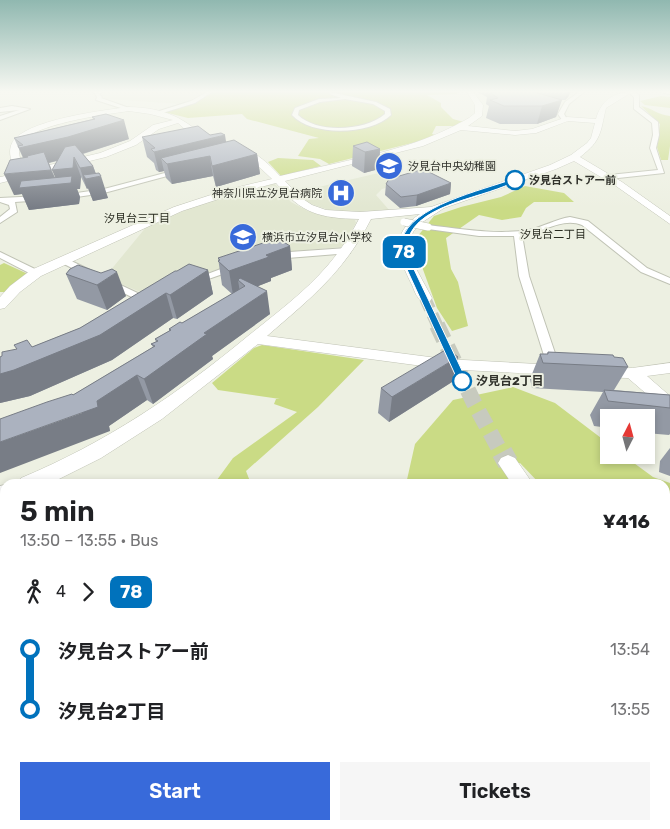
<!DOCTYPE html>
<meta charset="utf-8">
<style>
:root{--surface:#fff;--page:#f6f6f6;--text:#202124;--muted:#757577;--accent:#386ada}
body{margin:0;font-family:Rubik,"Noto Sans JP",sans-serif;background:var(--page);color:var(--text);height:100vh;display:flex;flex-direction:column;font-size:19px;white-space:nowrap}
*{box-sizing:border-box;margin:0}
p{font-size:16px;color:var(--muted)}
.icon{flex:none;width:28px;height:28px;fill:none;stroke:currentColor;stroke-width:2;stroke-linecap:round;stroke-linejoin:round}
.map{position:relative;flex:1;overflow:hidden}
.drawer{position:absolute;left:0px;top:479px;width:670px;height:351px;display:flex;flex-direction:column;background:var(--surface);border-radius:15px 15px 0 0;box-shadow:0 2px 8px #0003}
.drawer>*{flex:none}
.badge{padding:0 10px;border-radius:8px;font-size:18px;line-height:32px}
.needle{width:32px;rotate:6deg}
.buttons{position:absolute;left:600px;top:409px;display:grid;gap:10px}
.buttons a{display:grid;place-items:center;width:55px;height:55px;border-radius:0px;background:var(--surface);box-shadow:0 2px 8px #0003;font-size:25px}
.map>.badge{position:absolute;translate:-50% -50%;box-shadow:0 0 0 2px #fff}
.legs{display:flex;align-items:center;gap:8px;height:55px;padding:0 20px;font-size:16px}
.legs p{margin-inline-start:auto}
.overview{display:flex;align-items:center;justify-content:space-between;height:85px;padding:0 20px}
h1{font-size:28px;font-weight:600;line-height:38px}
.cta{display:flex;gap:10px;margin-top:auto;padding:10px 20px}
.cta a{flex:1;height:58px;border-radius:0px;background:var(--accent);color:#fff;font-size:20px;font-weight:600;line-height:58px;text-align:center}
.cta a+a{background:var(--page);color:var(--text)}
ul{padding:0 20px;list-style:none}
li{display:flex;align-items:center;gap:18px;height:60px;font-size:19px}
li i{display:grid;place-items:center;width:8px;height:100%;margin:0 6px;background:currentColor}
li i::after{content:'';width:12px;height:12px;margin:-6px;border:4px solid;border-radius:50%;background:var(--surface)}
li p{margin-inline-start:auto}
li:first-child i{background:linear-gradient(#0000 50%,currentColor 0)}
li:last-child i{background:linear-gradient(currentColor 50%,#0000 0)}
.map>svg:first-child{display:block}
.built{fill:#e2e7d1}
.green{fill:#cadb85}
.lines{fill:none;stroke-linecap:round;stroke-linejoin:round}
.secondary-tunnel-far2{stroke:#c7cabe;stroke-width:12;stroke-dasharray:12 6;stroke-linecap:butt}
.secondary-tunnel-far1{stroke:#c7cabe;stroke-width:16;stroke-dasharray:16 8;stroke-linecap:butt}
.secondary-tunnel{stroke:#c7cabe;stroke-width:21;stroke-dasharray:21 11;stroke-linecap:butt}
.street-casing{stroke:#c0c3b5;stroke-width:2}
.secondary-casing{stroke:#c0c3b5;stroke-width:1}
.street{fill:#fff;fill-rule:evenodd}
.secondary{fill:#fff;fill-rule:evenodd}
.street-bridge-casing{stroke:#c0c3b5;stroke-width:8;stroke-linecap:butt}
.street-bridge{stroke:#fff;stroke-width:7}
.wall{fill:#9399a4;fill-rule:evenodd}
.shaded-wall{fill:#787d86}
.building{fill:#abb2bf;stroke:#787d86}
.line-1{fill:#0072bc;stroke:#fff}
.stop-1-dot{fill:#fff;stroke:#0072bc;stroke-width:2.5}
.labels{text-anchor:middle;stroke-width:4;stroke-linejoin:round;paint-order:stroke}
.far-poi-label{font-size:11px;fill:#31322c;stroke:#edf0e2;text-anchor:start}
.far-stop-label{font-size:11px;font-weight:bold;fill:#31322c;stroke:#edf0e2;text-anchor:start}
.far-neighbourhood-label{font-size:11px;fill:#292b20;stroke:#edf0e2}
.stop-label{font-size:12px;font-weight:bold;fill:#31322c;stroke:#edf0e2;text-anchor:start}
</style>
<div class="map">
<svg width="670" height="829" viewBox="0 0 670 829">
<rect width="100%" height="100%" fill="#edf0e2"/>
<!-- built -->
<path class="built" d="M102 92H206L182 104 107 99 101 98 98 93Z
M387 171 408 181 382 189 376 195 390 211 350 212 329 210 308 203 299 195 306 190Z
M274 183 291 202 308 211 355 220 356 223 342 247 285 252 251 258 145 294 105 277 147 226 210 200Z"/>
<!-- green -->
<path class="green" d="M215 92H458L457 94 427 95 441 103V107L453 119 464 122 456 126H436L432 134 435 135 420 141 329 164 320 159 298 156 309 139 319 138 247 119 242 114 188 118 164 112 198 100Z
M661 96 670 97V108L645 105 640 101Z
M641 106C652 108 658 115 670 116V146L668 160H661L657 147 660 124Z
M278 158 313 160 321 166 281 176 268 162Z
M525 186 564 193 574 202H534L526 208 521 217 502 220 479 215 446 238 451 269 458 282 468 326 452 331 437 308 413 242 434 216 461 207 501 197Z
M4 263 28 274 5 292H0V265Z
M262 345 364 360 318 407 246 471 251 484H214L233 458 297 412 274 404 276 399H280L218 390 212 383 254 348Z
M513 387 555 403 609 444V455H623L653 477 670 483V566L665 563V484H540L520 463 507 468 518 484H406L415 444 453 400Z
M5 561V782H0V562Z"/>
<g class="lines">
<!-- secondary-tunnel-far2 -->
<path class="secondary-tunnel-far2" d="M425 298 438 327"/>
<!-- secondary-tunnel-far1 -->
<path class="secondary-tunnel-far1" d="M437 325 474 403 502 454"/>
<!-- secondary-tunnel -->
<path class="secondary-tunnel" d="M502 452 508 463"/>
<!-- street casing -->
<g class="street-casing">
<path id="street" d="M94 92H102L99 94 102 97 101 98 132 109 127 110 96 100 97 97Z
M207 92H212L195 103 156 115 153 113 191 101Z
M330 92 376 102 390 109 391 115C371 135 312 137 292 115L295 108 319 99 341 98 330 94ZM345 99 373 104 385 111V114C365 131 318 134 298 115L299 110 320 102Z
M579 92H584L569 104 564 114 567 119 562 120 558 114 565 102Z
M628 92H634L639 95V107L658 122 659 135 656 148 664 173 609 179 606 177 609 175 658 170 650 148 653 135 652 123 634 109V97Z
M664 92H670V94L664 93Z
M12 106 30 109 0 120V116L19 110 0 112V108Z
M180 169 183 171 182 172 104 193 63 199 59 197 63 195 104 189Z
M41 196H44V200L15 202 17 212 0 223V217L10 209 9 205 0 202V198Z
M570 217 588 221 647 268 670 278V284L641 272 582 225C562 217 543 233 522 235L529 276 560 368 554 372 548 368 519 276 514 236H479L428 229 424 227 428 225C461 229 496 235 529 230 543 227 556 219 570 217Z
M347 248 350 249V253L275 259 271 256 275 253Z
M0 252 39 271 41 273 36 276 33 275 0 258Z
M63 257 92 271 94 273 89 276 86 275 60 262 59 260Z
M234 264 237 265V269L197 283 194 284 189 281Z
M110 280 146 297 148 299 143 302 140 301 107 285 105 283Z
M303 825H326L327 829H305Z"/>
</g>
<!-- secondary casing -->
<g class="secondary-casing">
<path id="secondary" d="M467 92H473L483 105 482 116 468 126 515 131 532 129 567 117 596 119C601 101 613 92 632 92L606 108C600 133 602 140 580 157L622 182 670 216V224L616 186 574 161 556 169 444 208 421 223 413 232 410 242V252L413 263 432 298 430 301 425 302C417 300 415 292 412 285 398 257 388 235 420 214L371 219C344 272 311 298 267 336L445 359 557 365 563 366 565 370 563 374 557 375 445 369 258 344 162 419 101 458 49 484H18L21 478C105 443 178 394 248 336 294 299 331 273 359 219 320 218 302 214 276 183L234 194 182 211 41 276 20 292 5 308 0 309V297L10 286 31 270 174 207 226 190 272 179 252 160 234 152V148C252 146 269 165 280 176 337 162 405 152 456 125 463 121 469 119 475 113V105ZM568 121 595 123 591 138 587 143 571 155 550 165 431 207 360 212 326 210 312 205 300 197 285 181 423 146 461 130 515 135 536 133Z
M129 107C166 108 185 118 211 143L207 146 199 142 178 123 159 129 136 145 106 157 0 183V177L15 174C13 164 7 153 12 143 24 120 104 110 129 107ZM129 111 150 114 173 120 153 125 130 141 100 153 24 171C22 164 17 153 20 145 29 124 108 114 129 111Z
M670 363V373L647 376 670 396V411L664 409 628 378 595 377 593 373 595 369 632 368Z
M508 455 515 458 533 484H512L498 463 501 458Z
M5 485V502L0 504V486Z
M665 655 670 657V692L665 690Z"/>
</g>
<!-- street -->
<use href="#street" class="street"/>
<!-- secondary -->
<use href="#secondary" class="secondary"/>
<!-- street-bridge casing -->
<g class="street-bridge-casing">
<path id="street-bridge" d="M404 222 428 227"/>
</g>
<!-- street-bridge -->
<use href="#street-bridge" class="street-bridge"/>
</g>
<!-- wall -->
<path class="wall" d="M477 92H571L570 93 568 97 565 100H561L556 117 537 124H500L486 118 489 106 486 104 487 97Z
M92 117 129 139 83 154 93 166 96 174 108 198 93 201 88 188 87 189 81 177 80 189H77L80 197 79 204 29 210 22 194 14 195 23 158 14 138 93 119ZM57 161 55 177V178L49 163Z
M210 135 257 154 260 174 216 187 213 176 172 184 166 178 164 171 159 172 156 170 154 163 147 157 142 137Z
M353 146 380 149 379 169 364 173 352 166Z
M451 183 450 194 416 206 400 208 385 195 386 184Z
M290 246 292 270 271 278V281L258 286 270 314 212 356 213 359 153 404 147 400 109 426 110 431 73 395 153 347 151 344 156 342 155 339 169 331V329L182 323 232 294 222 285 218 258Z
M70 269 126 296 107 310 77 299 66 274Z
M208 270 213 294 177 319 173 318 112 360 30 396 0 403V357L32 347 80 328 177 271Z
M548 352 614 357 628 367 614 390 670 395V434L669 435 646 433V418H609V428L594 426 590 415 603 392 532 388 530 379 540 354H547Z
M452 382 389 422 378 413 381 388Z
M670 448V476L659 472 660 461Z"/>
<!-- shaded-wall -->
<path class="shaded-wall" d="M567 92H571L570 93 568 97 565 100Z
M562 100 556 117 537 124 542 106Z
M124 120 129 139 75 156 28 168 19 148Z
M225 135 228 154 210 159 213 176 172 184 167 164 161 158 164 171 159 172 154 152Z
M380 149 379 169 364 173 365 152Z
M257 154 260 174 216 187 212 166Z
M74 157 81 177 80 189H77L80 197 79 204 29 210 22 194 14 195 4 174 51 170 58 184 52 170Z
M93 166 97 177 101 176 108 198 93 201 83 175 88 188 87 189 80 168Z
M451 183 450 194 416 206 417 195Z
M290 246 292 270 271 278V281L246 291 245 286 238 280 240 293 233 295 229 271 266 255Z
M208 270 213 294 177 319 170 295Z
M117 272 126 296 107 310 97 285Z
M267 291 270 314 212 356 213 359 153 404 144 379 204 333Z
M166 293 173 318 112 360 30 396 0 403V374Z
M458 357 452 382 389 422 392 397Z
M137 375 147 400 109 426 110 431 0 473V442L82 413 97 401Z"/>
<!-- building -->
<path class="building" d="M496 92H534L562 100 542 106H504L490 100 498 98 491 93Z
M106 114 124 120 68 137 19 148 18 146 23 145 14 138 95 119 92 117Z
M198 126 210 135 221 133 225 135 154 152 151 149 155 148 142 137Z
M234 140 257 154 212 166 210 156 167 164 161 158Z
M367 142 380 149 365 152 353 146Z
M75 145 93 166 80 168 74 157 73 168 52 170 65 147Z
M44 152 51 170 4 174 10 160 28 157 27 156Z
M423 169 451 183 417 195 401 197 386 184 389 179Z
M99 173 101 176 86 179 83 175Z
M72 176 71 183 19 188 21 181Z
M275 239H279L290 246 266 255 269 257 229 271 218 261 220 260 218 258Z
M189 264 208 270 170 295 166 293 100 335 14 370 0 374V357L2 356V352L17 349 14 345 27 340 32 347 80 328 175 271H177Z
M78 265 101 273 112 269 117 272 97 285 66 274 70 269Z
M240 278 267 291 204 333 207 334 144 379 137 375 97 401 98 407 0 442V419L47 402 72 394 73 395 155 346 151 344 158 341 155 339 171 330 169 329 180 322 182 323 245 286 238 280Z
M447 349 458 357 392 397 381 388Z
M548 352 613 355 614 357 623 358 628 367 543 363 540 354H548Z
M604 390 670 395V408L608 401Z"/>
<!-- sky -->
<linearGradient id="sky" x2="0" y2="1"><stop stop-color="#90b8b0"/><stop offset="0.44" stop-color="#f7f8f2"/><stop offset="1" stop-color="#f7f8f2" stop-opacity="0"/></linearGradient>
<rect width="670" height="208" fill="url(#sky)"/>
<!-- line-1 -->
<path class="line-1" d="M513 179 517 180C489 198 418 202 408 240 407 246 410 256 411 263L467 381 462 384 458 381 404 263C403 256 400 247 402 240 410 206 483 190 513 179Z"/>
<!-- icons -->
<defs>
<g id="school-disc" transform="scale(1.4375)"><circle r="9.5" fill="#386ada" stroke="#edf0e2"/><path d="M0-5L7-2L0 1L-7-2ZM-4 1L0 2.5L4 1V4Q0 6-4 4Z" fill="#fff"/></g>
<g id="hospital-disc" transform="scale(1.4375)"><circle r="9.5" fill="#386ada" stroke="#edf0e2"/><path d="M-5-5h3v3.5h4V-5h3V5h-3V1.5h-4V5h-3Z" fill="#fff"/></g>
</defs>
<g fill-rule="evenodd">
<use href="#school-disc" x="389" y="166"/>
<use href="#hospital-disc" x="341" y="193"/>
<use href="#school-disc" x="243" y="237"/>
</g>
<!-- markers -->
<g class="stop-1-dot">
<circle cx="515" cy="180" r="9"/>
<circle cx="462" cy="381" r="9"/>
</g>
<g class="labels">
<!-- far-poi labels -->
<g class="far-poi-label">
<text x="408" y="170">汐見台中央幼稚園</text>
<text x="322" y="197" text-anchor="end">神奈川県立汐見台病院</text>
<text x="262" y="241">横浜市立汐見台小学校</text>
</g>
<!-- far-stop labels -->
<g class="far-stop-label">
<text x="529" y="184">汐見台ストアー前</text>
</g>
<!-- far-neighbourhood labels -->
<g class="far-neighbourhood-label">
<text x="137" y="222">汐見台三丁目</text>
<text x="553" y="238">汐見台二丁目</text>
</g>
<!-- stop labels -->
<g class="stop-label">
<text x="476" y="385">汐見台2丁目</text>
</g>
</g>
</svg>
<div class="buttons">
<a><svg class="needle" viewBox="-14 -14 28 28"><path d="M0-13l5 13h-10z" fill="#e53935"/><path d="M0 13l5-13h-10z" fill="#757577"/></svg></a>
</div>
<b class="badge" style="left:404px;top:252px;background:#0072bc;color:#fff">78</b>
<section class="drawer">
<div class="overview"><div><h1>5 min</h1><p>13:50 – 13:55 · Bus</p></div><b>¥416</b></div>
<div class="legs"><svg class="icon" aria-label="walk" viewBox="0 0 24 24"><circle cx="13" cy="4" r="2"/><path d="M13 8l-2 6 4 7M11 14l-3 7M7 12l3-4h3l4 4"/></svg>4<svg class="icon" aria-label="forward" viewBox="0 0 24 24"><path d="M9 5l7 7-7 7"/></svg><b class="badge" style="background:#0072bc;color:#fff">78</b></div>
<ul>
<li><i style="color:#0072bc"></i><b>汐見台ストアー前</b><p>13:54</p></li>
<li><i style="color:#0072bc"></i><b>汐見台2丁目</b><p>13:55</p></li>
</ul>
<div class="cta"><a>Start</a><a>Tickets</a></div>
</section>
</div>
